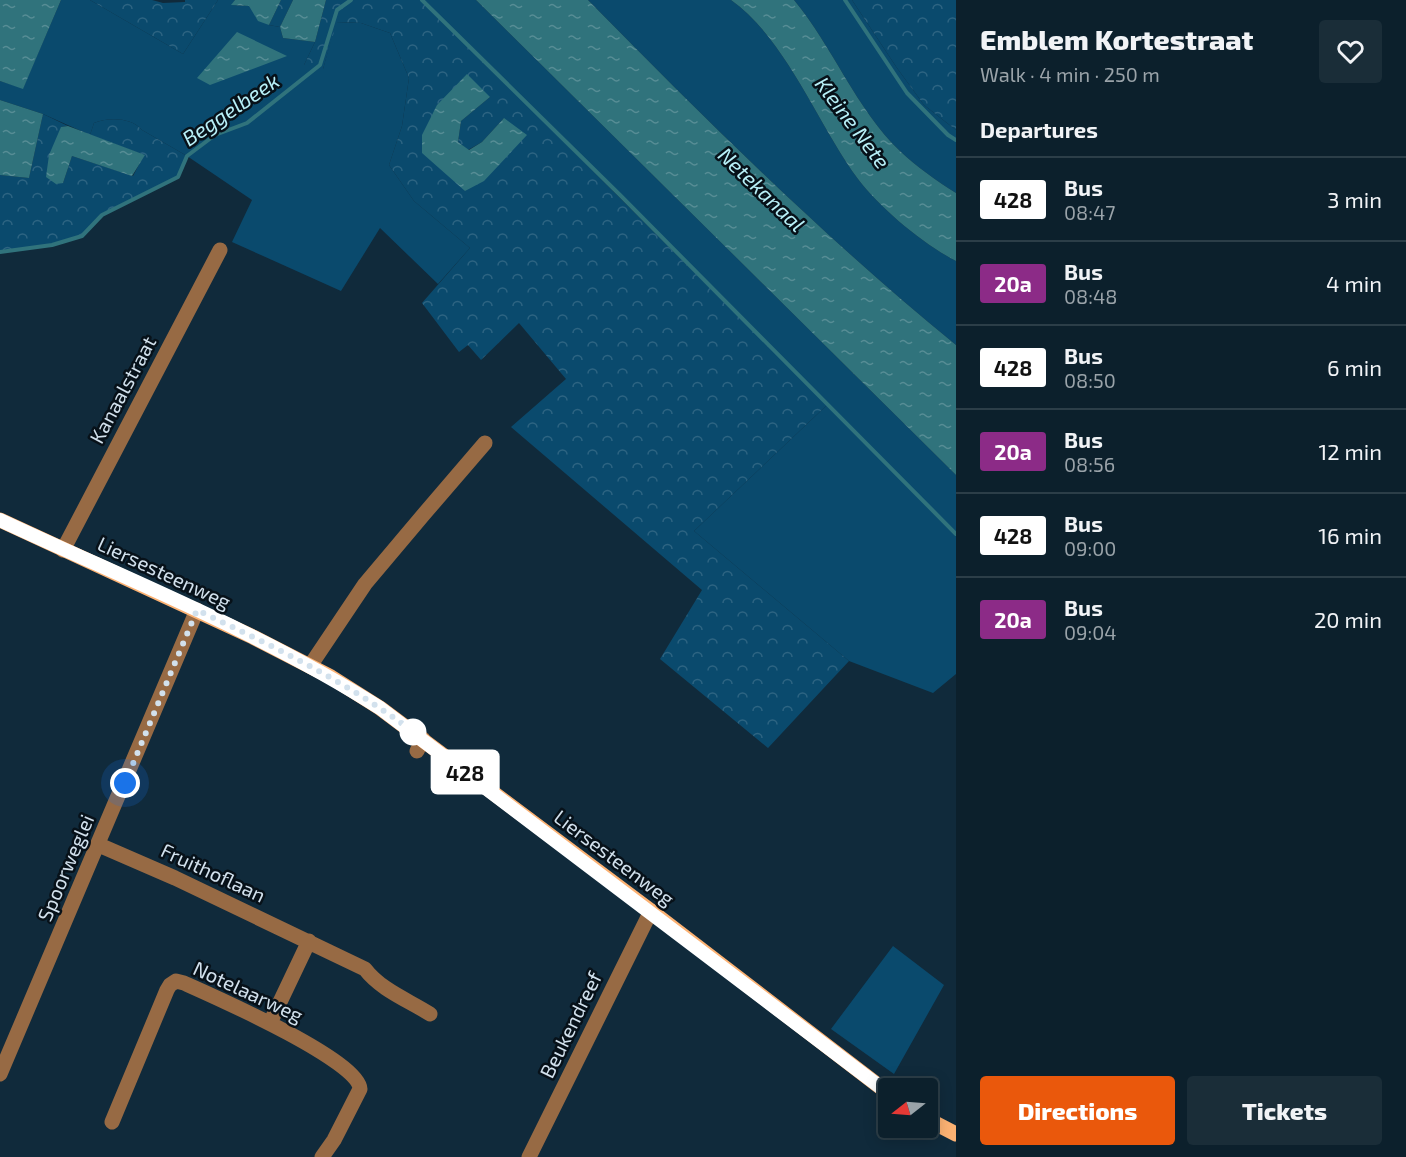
<!DOCTYPE html>
<meta charset="utf-8">
<style>
:root{--surface:#0c202c;--page:#1a2d38;--text:#f1f3f6;--muted:#9aa3a9;--line:#2c3e48;--accent:#ea580c}
body{margin:0;font-family:"Exo 2",sans-serif;background:var(--page);color:var(--text);height:100vh;display:flex;flex-direction:column;font-size:22px;white-space:nowrap}
*{box-sizing:border-box;margin:0}
p{font-size:20px;color:var(--muted)}
.icon{flex:none;width:33px;height:33px;fill:none;stroke:currentColor;stroke-width:2;stroke-linecap:round;stroke-linejoin:round}
.map{position:relative;flex:1;overflow:hidden}
.drawer{display:flex;flex-direction:column;background:var(--surface);width:450px}
.drawer>*{flex:none}
.badge{padding:0 12px;border-radius:4px;font-size:21px;line-height:39px}
.needle{width:39px;rotate:253deg}
.buttons{position:absolute;left:878px;top:1078px;display:grid;gap:12px}
.buttons a{display:grid;place-items:center;width:60px;height:60px;border-radius:6px;background:var(--surface);box-shadow:0 3px 15px #0003,0 0 0 2px var(--line);font-size:30px}
.you{position:absolute;width:30px;height:30px;margin:-15px;border:4px solid #fff;border-radius:50%;background:#1a73e8;box-shadow:0 0 0 9px #1a73e833}
.map>.badge{position:absolute;translate:-50% -50%;box-shadow:0 0 0 3px #fff}
h2{padding:0 24px;font-size:22px;line-height:54px}
.round{display:grid;place-items:center;flex:none;width:63px;height:63px;border-radius:6px;background:var(--page)}
.overview{display:flex;align-items:center;justify-content:space-between;height:102px;padding:0 24px}
h1{font-size:28px;font-weight:800;line-height:45px}
.action{display:flex;gap:12px;margin-top:auto;padding:12px 24px}
.action a{flex:1;height:69px;border-radius:6px;background:var(--accent);color:#fff;font-size:24px;font-weight:800;line-height:69px;text-align:center}
.action a+a{background:var(--page);color:var(--text)}
ul{padding:0;list-style:none}
li{display:flex;align-items:center;gap:18px;height:84px;padding:0 24px;border-top:2px solid var(--line)}
li div{flex:1}
li b{display:block;font-size:22px}
li em{font-style:normal}
li .badge{min-width:66px;font-weight:700;text-align:center}
main{display:flex;flex:1;min-height:0}
.map>svg:first-child{display:block}
.green{fill:#0a4a6d}
.forest{fill:url(#forest-crowns);fill-rule:evenodd}
.water{fill:url(#water-ripples)}
.lines{fill:none;stroke-linecap:round;stroke-linejoin:round}
.stream{stroke:#30737c;stroke-width:4}
.minor{stroke:#976a44;stroke-width:15}
.major{stroke:#fcb273;stroke-width:15}
.line-casing{stroke:#fff;stroke-width:14}
.line{stroke:#fff;stroke-width:9}
.walk{stroke:#d2e1ed;stroke-width:6;stroke-dasharray:0 10.8}
.stop-dot{fill:#fff;stroke:#fff;stroke-width:3}
.labels{text-anchor:middle;stroke-width:5;stroke-linejoin:round;paint-order:stroke}
.street-label{font-size:20px;fill:#d2e1ed;stroke:#071119}
.water-label{font-size:21px;font-style:italic;fill:#b8f0f8;stroke:#071119}
</style>
<main>
<div class="map">
<svg width="956" height="1157" viewBox="0 0 956 1157">
<defs>
<pattern id="forest-crowns" width="20" height="18" patternUnits="userSpaceOnUse" patternTransform="scale(1.5)"><rect width="20" height="18" fill="#0a4a6d"/><path d="M2 6a3 3 0 1 1 6 0M12 15a3 3 0 1 1 6 0" fill="none" stroke="#2d6482"/></pattern>
<pattern id="water-ripples" width="26" height="14" patternUnits="userSpaceOnUse" patternTransform="scale(1.5)"><rect width="26" height="14" fill="#30737c"/><path d="M2 4q2-2 4 0t4 0M15 11q2-2 4 0t4 0" fill="none" stroke="#578d95"/></pattern>
</defs>
<rect width="100%" height="100%" fill="#102a3b"/>
<!-- green -->
<path class="green" d="M61 0H90L183 54 218 0H235L232 5 249 6 269 25 280 27 283 38 315 42 304 65 323 69 336 22 361 23 390 33 409 78 402 126 389 165 414 201 470 248 438 284 380 228 341 291 232 242 252 200 187 156 142 130C132 117 107 117 94 123L90 135 43 114 0 100V81L23 88Z
M422 0H476L956 475V674L933 693 849 661 694 531 827 405 620 195Z
M588 0H731C786 39 818 125 858 179 881 209 923 244 956 261V345C826 239 706 120 588 0Z
M794 0H852L897 68 924 105 956 130V193C937 181 917 167 900 151 856 109 833 47 794 0Z
M893 946 944 985 894 1074 831 1029Z"/>
<!-- forest -->
<path class="forest" d="M90 0H152L163 3 185 2V0H218L183 54Z
M281 0H293L280 27 269 25Z
M326 0H422L827 405 694 531 849 661 768 748 660 659 702 590 511 427 566 379 519 323 481 360 468 345 459 352 422 303 470 248 414 201 389 165 402 126 409 78 390 33 361 23 337 22 323 69 311 74 302 73 304 65 315 42ZM490 97 461 121 458 142 468 150 482 142 504 118 465 191 437 105Z
M852 0H956V130L924 105 897 68Z
M43 114 68 126 61 127 63 183 72 156 133 176 144 155 90 135 94 123C107 117 132 117 142 130L187 156 178 177 102 215 82 236 52 245 0 252V175L29 178Z"/>
<!-- water -->
<path class="water" d="M0 0H61L23 89 0 81Z
M235 0H281L269 25 258 21 249 6 231 5Z
M293 0H326L315 42 283 38 280 27Z
M476 0H588C706 120 826 239 956 345V475Z
M731 0H794C833 47 856 109 900 151 917 167 937 181 956 193V261C923 244 881 209 858 179 818 125 786 39 731 0Z
M237 32 287 56 210 85 197 78Z
M467 74 490 97 461 121 458 142 469 150 482 142 504 118 527 135 484 181 465 191 422 153V135L437 105Z
M0 100 43 114 29 178 0 175Z
M68 126 145 155 132 176 72 156 63 183 56 184 46 177 49 155 61 127Z"/>
<g class="lines">
<!-- stream -->
<path class="stream" d="M422 0 620 195 956 534
M845 0 907 93 948 135 956 140
M0 252 52 245 82 236 102 215 178 177 187 156 215 135 247 123 320 65 337 10 351 0"/>
<!-- minor -->
<path class="minor" d="M63 550 220 250
M310 666 365 584 424 514 485 443
M417 751 423 739
M99 845 175 878 365 969C381 990 408 1000 430 1014
M270 1023 309 941
M0 1074 197 610
M112 1122 167 990 170 985 176 981 184 983C213 996 359 1060 360 1089L334 1140 322 1157
M529 1157 651 911"/>
<!-- major -->
<path class="major" d="M0 520 253 637 331 677 380 708 651 911 888 1093
M927 1119 956 1134"/>
</g>
<g class="lines">
<!-- line casing -->
<g class="line-casing">
<path id="line" d="M0 520C128 580 261 632 380 708L888 1093"/>
</g>
<!-- line -->
<use href="#line" class="line"/>
<!-- walk -->
<path class="walk" d="M125 783 197 610C272 646 347 681 413 732"/>
</g>
<!-- markers -->
<circle class="stop-dot" cx="413" cy="732" r="12"/>
<g class="labels">
<!-- street labels -->
<g class="street-label">
<text transform="translate(123 390) rotate(-62)" y="7">Kanaalstraat</text>
<text transform="translate(164 573) rotate(25)" y="7">Liersesteenweg</text>
<text transform="translate(614 858) rotate(37)" y="7">Liersesteenweg</text>
<text transform="translate(66 868) rotate(-67)" y="7">Spoorweglei</text>
<text transform="translate(213 873) rotate(25)" y="7">Fruithoflaan</text>
<text transform="translate(248 992) rotate(25)" y="7">Notelaarweg</text>
<text transform="translate(571 1025) rotate(-64)" y="7">Beukendreef</text>
</g>
<!-- water labels -->
<g class="water-label">
<text transform="translate(231 110) rotate(-34)" y="7">Beggelbeek</text>
<text transform="translate(852 123) rotate(53)" y="7">Kleine Nete</text>
<text transform="translate(761 190) rotate(44)" y="7">Netekanaal</text>
</g>
</g>
</svg>
<div class="buttons">
<a><svg class="needle" viewBox="-14 -14 28 28"><path d="M0-13l5 13h-10z" fill="#e53935"/><path d="M0 13l5-13h-10z" fill="#9aa3a9"/></svg></a>
</div>
<div class="you" style="left:125px;top:783px"></div>
<b class="badge" style="left:465px;top:772px;background:#fff;color:#111">428</b>
</div>
<section class="drawer">
<div class="overview"><div><h1>Emblem Kortestraat</h1><p>Walk · 4 min · 250 m</p></div><a class="round"><svg class="icon" aria-label="heart" viewBox="0 0 24 24"><path d="M12 20l-8-8c-3-5 5-10 8-4 3-6 11-1 8 4z"/></svg></a></div>
<h2>Departures</h2>
<ul>
<li><span class="badge" style="background:#fff;color:#111">428</span><div><b>Bus</b><p>08:47</p></div><em>3 min</em></li>
<li><span class="badge" style="background:#8c2b87;color:#fff">20a</span><div><b>Bus</b><p>08:48</p></div><em>4 min</em></li>
<li><span class="badge" style="background:#fff;color:#111">428</span><div><b>Bus</b><p>08:50</p></div><em>6 min</em></li>
<li><span class="badge" style="background:#8c2b87;color:#fff">20a</span><div><b>Bus</b><p>08:56</p></div><em>12 min</em></li>
<li><span class="badge" style="background:#fff;color:#111">428</span><div><b>Bus</b><p>09:00</p></div><em>16 min</em></li>
<li><span class="badge" style="background:#8c2b87;color:#fff">20a</span><div><b>Bus</b><p>09:04</p></div><em>20 min</em></li>
</ul>
<div class="action"><a>Directions</a><a>Tickets</a></div>
</section>
</main>
